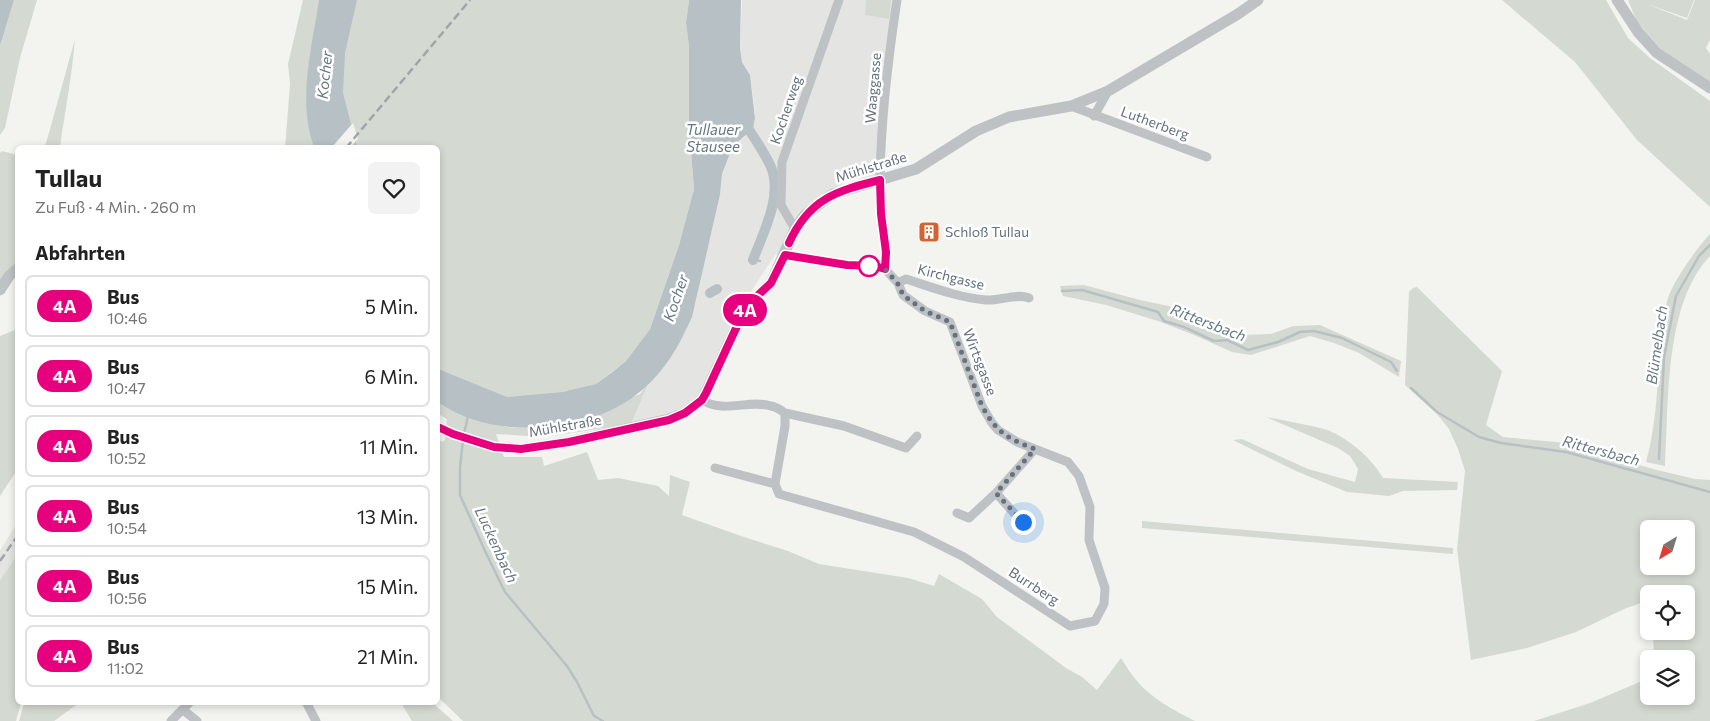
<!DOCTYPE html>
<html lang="de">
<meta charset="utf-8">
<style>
:root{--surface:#fff;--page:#f2f2f2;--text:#222;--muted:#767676;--line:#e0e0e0}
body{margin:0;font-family:Commissioner,sans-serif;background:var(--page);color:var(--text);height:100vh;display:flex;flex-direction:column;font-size:19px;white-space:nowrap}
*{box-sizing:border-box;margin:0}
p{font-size:16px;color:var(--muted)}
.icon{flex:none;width:28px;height:28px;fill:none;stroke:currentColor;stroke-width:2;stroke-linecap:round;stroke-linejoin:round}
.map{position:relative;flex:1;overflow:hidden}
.details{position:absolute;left:15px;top:145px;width:425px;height:560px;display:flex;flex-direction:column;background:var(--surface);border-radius:8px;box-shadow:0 2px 8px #0003}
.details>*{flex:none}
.badge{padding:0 10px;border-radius:16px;font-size:18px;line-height:32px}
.needle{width:32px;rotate:218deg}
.controls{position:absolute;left:1640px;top:520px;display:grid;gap:10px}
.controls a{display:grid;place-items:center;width:55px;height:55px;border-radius:8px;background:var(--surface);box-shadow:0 2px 8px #0003;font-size:25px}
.you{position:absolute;width:25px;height:25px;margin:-12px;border:4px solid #fff;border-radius:50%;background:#1a73e8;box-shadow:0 0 0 8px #1a73e833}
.map>.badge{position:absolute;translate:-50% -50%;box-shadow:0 0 0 2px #fff}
h2{padding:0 20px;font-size:19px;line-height:45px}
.round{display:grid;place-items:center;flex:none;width:52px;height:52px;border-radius:8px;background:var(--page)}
.summary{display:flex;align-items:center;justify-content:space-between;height:85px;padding:0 20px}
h1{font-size:24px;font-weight:700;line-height:38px}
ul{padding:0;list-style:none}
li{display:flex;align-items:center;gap:15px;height:62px;margin:0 10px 8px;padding:0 10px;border:2px solid var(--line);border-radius:8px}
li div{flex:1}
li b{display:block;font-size:19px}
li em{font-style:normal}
li .badge{min-width:55px;font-weight:700;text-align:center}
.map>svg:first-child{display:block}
.built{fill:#e4e5e3}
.green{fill:#d4dad1;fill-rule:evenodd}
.water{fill:#b7c1c5}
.pier{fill:#f3f4f0}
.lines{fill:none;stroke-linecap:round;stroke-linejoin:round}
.stream{stroke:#b7c1c5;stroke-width:2.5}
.canal{stroke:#b7c1c5;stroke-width:10}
.minor{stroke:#bfc2c5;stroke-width:9}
.tertiary{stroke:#bfc2c5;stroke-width:11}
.rail{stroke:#a1a5aa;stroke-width:2.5;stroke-dasharray:8 4;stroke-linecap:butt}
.line-casing{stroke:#fff;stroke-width:11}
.line{stroke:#e6007e;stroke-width:8}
.walk{stroke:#65717e;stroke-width:5;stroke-dasharray:0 9}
.stop-dot{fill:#fff;stroke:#e6007e;stroke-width:2.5}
.labels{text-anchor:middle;stroke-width:5;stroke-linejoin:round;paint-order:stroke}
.street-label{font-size:14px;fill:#65717e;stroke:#fff}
.poi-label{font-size:14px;fill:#65717e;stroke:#fff;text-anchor:start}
.water-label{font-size:15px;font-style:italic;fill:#667982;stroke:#fff}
</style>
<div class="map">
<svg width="1710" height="721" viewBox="0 0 1710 721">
<rect width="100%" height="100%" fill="#f3f4f0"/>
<!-- built -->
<path class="built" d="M742 0H894L893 17 883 66 880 176 849 180 811 204 780 253 775 255 741 307 697 398 681 414 631 424 649 382 661 370 691 318 720 195 722 174 729 156 734 147 753 129 755 118 754 104 750 75 742 61 740 48Z
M17 523V555L0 580V551Z"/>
<!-- green -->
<path class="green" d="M14 0H37L20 58 5 128 0 135V46Z
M303 0H689L686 23 689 47V127L694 189 679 245 650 329 626 361 596 384 504 427 530 428 567 425 640 394 649 382 631 424 545 437 496 434 504 457H542L544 466 587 452 598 480 618 478 658 486 669 496 670 475 690 482 682 515 741 536 788 551 819 564 908 578 934 586 939 574 982 599 997 617 1066 668 1082 677 1097 690 1121 658C1126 666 1131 674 1137 681 1151 698 1175 711 1195 721H463L438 697V439L442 442 445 440 447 419 438 414V148H285L290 84 288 64Z
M866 0H891L889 19 865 15Z
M1502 0H1606L1628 38 1650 58 1710 101V207L1637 140 1575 62Z
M1628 0H1694L1687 18 1647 4 1687 20 1695 0H1710V40L1706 48 1710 54V83L1662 50 1637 22Z
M75 39C72 76 65 111 60 147H45Z
M2 151 17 155 18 262 0 283V153Z
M1710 234V256C1664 304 1669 403 1665 466L1646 462C1655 430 1657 396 1659 363 1661 342 1661 319 1668 298 1674 280 1697 248 1710 234Z
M1084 285 1140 300 1187 310 1244 335 1271 334 1293 326 1320 325 1401 361 1399 377 1359 353 1334 343 1310 336 1251 355 1232 352 1194 335 1158 321 1106 305 1063 296 1060 286Z
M1417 287 1502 371 1486 425 1503 437 1567 443 1607 456 1657 470 1695 479 1710 480V721H1534L1590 703 1649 678V696H1686V659H1654L1653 631H1686V594H1649V600L1624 609 1576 632 1527 648 1471 660 1457 549 1465 471 1458 449 1449 429 1437 414 1405 385 1409 292 1413 288ZM1649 529H1686V566H1649Z
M17 329V470L0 496V336Z
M1266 417C1285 421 1305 424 1324 429 1345 435 1373 459 1383 478L1458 482 1457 490 1403 491 1389 496 1347 492 1296 471 1233 440 1242 439 1308 469 1355 482 1358 469 1350 456 1338 448Z
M1142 521 1453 548V554L1142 528Z
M17 555 18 702 21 703 16 721H0V580Z
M24 703V702L79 703 54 721H19Z
M401 703H433L453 721H412Z"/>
<!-- water -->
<path class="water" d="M0 0H14L0 46Z
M319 0H357L345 53 343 93 357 147H314C297 100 312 48 319 0Z
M689 0H741L740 48 742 62 750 75 755 118 753 129 739 141 729 156 722 174 720 195C712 228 705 262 697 295 695 302 694 310 692 317 689 324 685 331 682 338 653 395 608 421 546 427 508 430 469 424 438 402V369L507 397 563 392 596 384 611 373 626 361 650 329 679 245 694 189 689 127V47L686 23Z"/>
<!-- pier -->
<path class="pier" d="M353 123 358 139 351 147H332Z"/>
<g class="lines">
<!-- stream -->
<path class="stream" d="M753 260 760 261
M1062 291 1082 290 1158 312 1164 321 1184 327 1214 341 1227 340 1248 350 1278 342 1300 332 1314 331 1342 338 1391 362 1397 371
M1411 388 1437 412 1479 437 1501 443 1566 452 1710 492
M464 434 468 416
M463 440 460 468V495L485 551 505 592 567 666 577 682 594 716 603 721
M1659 459 1664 357 1676 296 1699 256 1710 245"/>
<!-- canal -->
<path class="canal" d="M743 120C752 135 764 151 771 167 783 196 763 233 753 260
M710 293 717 289"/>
<!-- minor -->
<path class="minor" d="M1071 106 1207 157
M1094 116 1108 91
M795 229 781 205 782 162 839 0
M885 269C887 239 880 209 880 178 881 118 888 59 897 0
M898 283 906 279C931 287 960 298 986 300 1000 301 1016 293 1029 298
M702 400C724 414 748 399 771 406 776 407 781 410 785 413V426L775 484 779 494 914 532 964 557 1070 626 1095 621 1104 604 1105 588 1089 540 1090 507 1079 476 1068 462 1017 442 998 430 992 423 982 406 950 322 925 311 903 295 898 283 885 269 875 266 847 265 785 255
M785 413 844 426 906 448 917 436
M715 468 775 484
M957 513 969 518 996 493
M1023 523 996 493 1035 449
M306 702 316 721
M183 710 197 721
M171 721 190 702"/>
<!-- tertiary -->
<path class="tertiary" d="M1617 0 1638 32 1657 53 1710 88
M0 290 9 276 18 268
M438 427 453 434 494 447 521 449 569 442 669 419 685 413 702 400 744 311 754 299 771 283 795 229 805 215 833 194 916 169 976 131 1009 117 1071 106 1108 91 1238 14 1258 0"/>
<!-- rail -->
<path class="rail" d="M346 148 470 0
M0 561 18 535"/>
</g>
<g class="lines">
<!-- line casing -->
<g class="line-casing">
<path id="line" d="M438 427 453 434 494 447 521 449 569 442 669 420 685 413 702 400 706 393 744 311 754 299 771 283 785 255 847 265 875 266 885 269 886 252 881 214 880 180C836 191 809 199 789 243"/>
</g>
<!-- line -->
<use href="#line" class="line"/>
<!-- walk -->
<path class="walk" d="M869 266 885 269 898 284 903 295 925 311 950 322 982 406C996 432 1008 439 1035 449L996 493 1023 522"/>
</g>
<!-- icons -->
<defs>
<g id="building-square" transform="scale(1.125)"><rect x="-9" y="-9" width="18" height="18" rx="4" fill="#d26432" stroke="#fff"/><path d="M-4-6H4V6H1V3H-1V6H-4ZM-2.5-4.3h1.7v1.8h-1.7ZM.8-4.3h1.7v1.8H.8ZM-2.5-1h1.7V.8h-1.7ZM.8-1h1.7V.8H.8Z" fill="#fff"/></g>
</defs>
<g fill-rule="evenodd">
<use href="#building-square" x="929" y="232"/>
</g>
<!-- markers -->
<circle class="stop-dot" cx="869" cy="266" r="10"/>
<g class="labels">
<!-- street labels -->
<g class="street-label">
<text transform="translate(873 88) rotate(-85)" y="5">Waaggasse</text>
<text transform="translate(786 110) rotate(-71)" y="5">Kocherweg</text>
<text transform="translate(1155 123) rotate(20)" y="5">Lutherberg</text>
<text transform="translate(871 167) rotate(-17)" y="5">Mühlstraße</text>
<text transform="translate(951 277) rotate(14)" y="5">Kirchgasse</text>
<text transform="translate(980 362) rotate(69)" y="5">Wirtsgasse</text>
<text transform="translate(565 426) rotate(-10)" y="5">Mühlstraße</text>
<text transform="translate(1034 586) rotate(33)" y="5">Burrberg</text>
</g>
<!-- poi labels -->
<g class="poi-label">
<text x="945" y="237">Schloß Tullau</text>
</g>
<!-- water labels -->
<g class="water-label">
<text transform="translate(325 75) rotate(-84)" y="5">Kocher</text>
<text x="713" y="135">Tullauer<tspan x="713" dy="17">Stausee</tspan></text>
<text transform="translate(676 298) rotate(-71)" y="5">Kocher</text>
<text transform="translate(1208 323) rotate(21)" y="5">Rittersbach</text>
<text transform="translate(1657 345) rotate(-82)" y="5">Blümelbach</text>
<text transform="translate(1601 451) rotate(15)" y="5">Rittersbach</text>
<text transform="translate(496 545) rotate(65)" y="5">Luckenbach</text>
</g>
</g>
</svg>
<div class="controls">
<a><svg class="needle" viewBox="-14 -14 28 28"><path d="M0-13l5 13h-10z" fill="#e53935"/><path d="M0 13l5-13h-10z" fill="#767676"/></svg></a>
<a><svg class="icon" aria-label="locate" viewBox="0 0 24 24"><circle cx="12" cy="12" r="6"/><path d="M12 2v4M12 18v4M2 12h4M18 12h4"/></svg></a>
<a><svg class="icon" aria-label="layers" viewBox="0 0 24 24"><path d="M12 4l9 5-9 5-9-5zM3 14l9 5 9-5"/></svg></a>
</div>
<div class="you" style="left:1023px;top:522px"></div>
<b class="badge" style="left:745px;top:310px;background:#e6007e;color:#fff">4A</b>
<section class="details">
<div class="summary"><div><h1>Tullau</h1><p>Zu Fuß · 4 Min. · 260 m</p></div><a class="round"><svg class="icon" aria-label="heart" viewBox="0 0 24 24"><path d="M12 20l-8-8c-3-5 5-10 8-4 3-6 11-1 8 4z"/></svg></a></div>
<h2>Abfahrten</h2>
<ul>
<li><span class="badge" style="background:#e6007e;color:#fff">4A</span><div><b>Bus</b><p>10:46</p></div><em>5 Min.</em></li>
<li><span class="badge" style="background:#e6007e;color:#fff">4A</span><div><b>Bus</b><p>10:47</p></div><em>6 Min.</em></li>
<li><span class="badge" style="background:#e6007e;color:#fff">4A</span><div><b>Bus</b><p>10:52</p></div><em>11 Min.</em></li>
<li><span class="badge" style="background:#e6007e;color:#fff">4A</span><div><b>Bus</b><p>10:54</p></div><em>13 Min.</em></li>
<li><span class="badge" style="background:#e6007e;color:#fff">4A</span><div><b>Bus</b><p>10:56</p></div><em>15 Min.</em></li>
<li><span class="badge" style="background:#e6007e;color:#fff">4A</span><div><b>Bus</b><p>11:02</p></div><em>21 Min.</em></li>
</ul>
</section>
</div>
